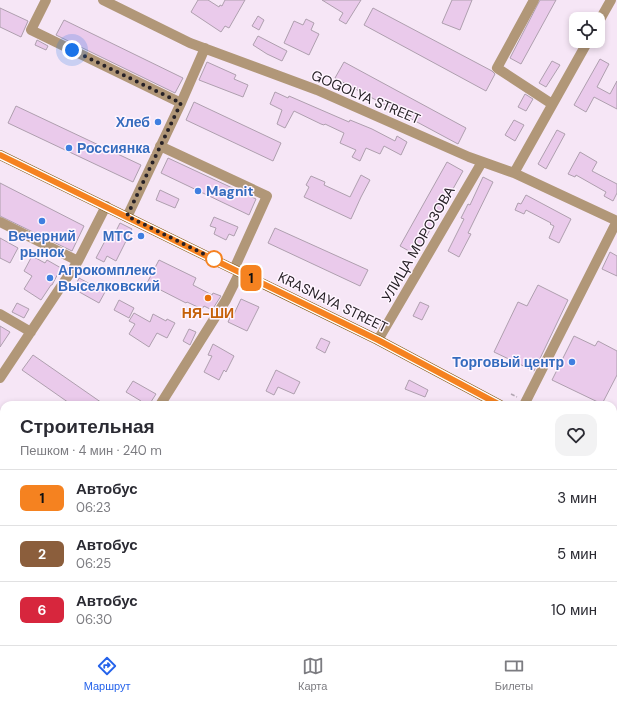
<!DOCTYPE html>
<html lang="ru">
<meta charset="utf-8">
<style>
:root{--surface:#fff;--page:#f2f2f3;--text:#2b2b33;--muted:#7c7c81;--line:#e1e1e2;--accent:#2563eb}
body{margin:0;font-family:"DM Sans",sans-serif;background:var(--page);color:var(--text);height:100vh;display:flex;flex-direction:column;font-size:15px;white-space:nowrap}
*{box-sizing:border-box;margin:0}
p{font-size:13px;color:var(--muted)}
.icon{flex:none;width:22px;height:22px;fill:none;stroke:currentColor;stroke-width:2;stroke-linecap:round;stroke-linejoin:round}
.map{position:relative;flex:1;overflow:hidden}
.panel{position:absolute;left:0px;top:401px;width:617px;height:244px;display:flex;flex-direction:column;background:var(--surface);border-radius:12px 12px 0 0;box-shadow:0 2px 6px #0003}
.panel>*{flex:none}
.badge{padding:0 8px;border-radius:6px;font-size:14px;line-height:26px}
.tools{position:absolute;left:569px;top:12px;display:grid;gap:8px}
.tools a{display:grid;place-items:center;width:36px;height:36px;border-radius:8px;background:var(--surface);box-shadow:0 2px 6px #0003;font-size:20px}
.you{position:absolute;width:20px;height:20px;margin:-10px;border:3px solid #fff;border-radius:50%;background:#1a73e8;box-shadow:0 0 0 6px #1a73e833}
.map>.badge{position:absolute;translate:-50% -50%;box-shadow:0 0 0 2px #fff}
.round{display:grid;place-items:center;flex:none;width:42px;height:42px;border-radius:12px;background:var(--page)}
.summary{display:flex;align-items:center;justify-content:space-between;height:68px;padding:0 20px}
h1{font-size:19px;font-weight:700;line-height:30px}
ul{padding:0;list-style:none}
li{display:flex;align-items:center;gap:12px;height:56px;padding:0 20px;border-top:1px solid var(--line)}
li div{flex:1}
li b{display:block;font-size:15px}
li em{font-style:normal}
li .badge{min-width:44px;font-weight:700;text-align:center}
.menu{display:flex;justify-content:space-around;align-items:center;height:56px;border-top:1px solid var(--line);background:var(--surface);font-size:11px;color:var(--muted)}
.menu a{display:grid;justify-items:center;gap:2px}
.menu .on{color:var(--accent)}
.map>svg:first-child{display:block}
.green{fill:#cdd1b4}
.building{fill:#eacaeb;stroke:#ae9fae}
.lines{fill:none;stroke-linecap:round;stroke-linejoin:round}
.path{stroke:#b2a6b2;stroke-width:1.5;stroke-dasharray:4 2;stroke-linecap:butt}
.minor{stroke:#b19778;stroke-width:10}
.major{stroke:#7d4f05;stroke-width:10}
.line-casing{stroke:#fff;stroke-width:9}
.line{stroke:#f58220;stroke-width:6}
.walk{stroke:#272127;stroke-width:4;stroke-dasharray:0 7.2}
.shop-dot{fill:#3f7fe0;stroke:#fff5ff;stroke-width:1.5}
.stop-dot{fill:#fff;stroke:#f58220;stroke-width:2}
.food-dot{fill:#e8710a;stroke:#fff5ff;stroke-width:1.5}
.labels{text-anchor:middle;stroke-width:3;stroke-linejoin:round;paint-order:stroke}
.street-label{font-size:14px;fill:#272127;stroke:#fff5ff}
.shop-label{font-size:14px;font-weight:bold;fill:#366cbe;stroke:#fff5ff;text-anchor:end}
.food-label{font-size:14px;font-weight:bold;fill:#c56008;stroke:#fff5ff}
</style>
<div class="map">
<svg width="617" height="645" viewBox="0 0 617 645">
<rect width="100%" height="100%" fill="#f6e6f6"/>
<!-- green -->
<path class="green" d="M29 641H131V645H26Z"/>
<!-- building -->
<path class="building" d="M198 0H208L219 7 220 5 222 6 225 0H245L229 28 225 26 221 32 191 12Z
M322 0H361L346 24 339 20 343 13Z
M452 0H472L460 30 442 23Z
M540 0H556L521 64 510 58Z
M0 8 28 21 21 37 0 27Z
M373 8 492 71 495 74 486 91 364 25Z
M258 16 264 20 259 30 252 26Z
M306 19 314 23 311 30 319 34 309 55 284 43 294 21 303 25Z
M64 20 183 78 175 93 56 35Z
M258 36 287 51 282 61 267 54 253 45Z
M37 40 48 46 46 50 35 45Z
M600 59 609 64 597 87 610 94 617 81V109L594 97 586 112 574 105Z
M552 61 560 65 546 87 539 83Z
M207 62 236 75 234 79 248 85 243 97 199 80Z
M344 62 466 128 458 144 335 78Z
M275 92 288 98 289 96 349 122 350 120 372 129 395 141 397 136 407 142 401 155 384 146 380 154 366 148 360 161 352 157 356 150 340 143 344 133 325 124 324 125 321 124 294 111 285 128 277 124 282 110 270 104Z
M525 94 533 99 526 111 518 107Z
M194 102 281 143 273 161 186 120Z
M16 106 141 165 133 182 8 123Z
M514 120 524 125 515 141 505 135Z
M557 130 565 134 546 169 538 164Z
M580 152 597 162 592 171 617 184V193L613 201 604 196 606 192 576 175 575 177 568 174Z
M168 158 256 199 249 215 161 173Z
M447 162 463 171 416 255 400 246Z
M361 175 370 180 361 197 351 219 304 197 309 187 306 185 311 176 325 182 324 185 350 197Z
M483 177 493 182 468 233 471 234 459 257 448 251 464 219 461 218 468 204 470 205Z
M0 183 84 226 72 251 0 216Z
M160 190 179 199 175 208 156 200Z
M526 195 571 219 559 243 549 238 554 226 550 224 551 223 526 210 524 214 515 210 518 203 521 204Z
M214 217 238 227 234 236 229 234 226 240 214 234 216 228 210 226Z
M120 223 132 229 116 261 107 256 104 262 96 258 106 239 111 241Z
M275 228 368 270 360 286 268 243Z
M0 238 18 248 10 263 0 258Z
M610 252 617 256V276L602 269Z
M32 256 45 263 47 260 61 268 52 285H51L41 300 24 289 32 276 24 271Z
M159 260 196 278 193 285 212 295 213 293 221 296 212 310 204 306 202 309 187 302 186 303 147 283Z
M79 278 105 292 99 303 74 289Z
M538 285 568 300 534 371 494 352 518 302 527 306Z
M241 299 259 307 247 331 228 322 232 313 234 314Z
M119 300 134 308 129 318 114 310Z
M420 302 429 306 422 320 413 316Z
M17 303 29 309 24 318 12 312Z
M134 313 150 322 153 314 166 321 167 319 175 323 167 338 157 333 149 347 129 334 135 324 129 321Z
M0 326 10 332 0 347Z
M189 329 196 332 190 345 183 341Z
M574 336 595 346 598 341 617 351V375L602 404 552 380Z
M321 338 330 342 325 353 316 348Z
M213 344 234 356 226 372 224 370 219 380 204 372 212 356 208 355Z
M33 355 105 405H72L22 370Z
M276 370 300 382 294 394 278 387 274 395 266 391Z
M409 380 428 390 425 397 405 389Z
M133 381 156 394 149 405H138L141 401 126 392Z"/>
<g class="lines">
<!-- path -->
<path class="path" d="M511 394 517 397
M613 573 617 567
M569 645 572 641"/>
<!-- minor -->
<path class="minor" d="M46 0 31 30 181 103
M103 0 190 43 317 90 469 157 514 173 617 221
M534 0 497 68 552 104
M598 23 611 0
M160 146 267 196 234 269
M514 173 588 41
M127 217 181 103 205 48
M0 222 78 261
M0 314 31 332
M378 340 482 162
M0 378 78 261 106 206
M160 405 226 300 240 272
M524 405 617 221
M613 440 617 433
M226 641 232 645
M8 645 11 641
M314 645 317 641
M375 645 378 641"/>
<!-- major -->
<path class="major" d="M0 155 378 340 500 405
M613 465 617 468"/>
</g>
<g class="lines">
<!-- line casing -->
<g class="line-casing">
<path id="line" d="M0 155 378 340 500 405"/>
</g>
<!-- line -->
<use href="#line" class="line"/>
<!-- walk -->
<path class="walk" d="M72 50 181 103 127 216 214 259"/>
</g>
<!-- markers -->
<g class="shop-dot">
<circle cx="158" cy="122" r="4"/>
<circle cx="69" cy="148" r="4"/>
<circle cx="198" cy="191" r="4"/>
<circle cx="42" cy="221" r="4"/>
<circle cx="141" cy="236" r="4"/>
<circle cx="50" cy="278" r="4"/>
<circle cx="572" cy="362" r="4"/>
</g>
<circle class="stop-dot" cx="214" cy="259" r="8"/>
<circle class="food-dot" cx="208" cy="298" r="4"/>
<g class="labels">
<!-- street labels -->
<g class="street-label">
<text transform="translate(366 97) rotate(23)" y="5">GOGOLYA STREET</text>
<text transform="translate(418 244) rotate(-60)" y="5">УЛИЦА МОРОЗОВА</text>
<text transform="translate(333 302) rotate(26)" y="5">KRASNAYA STREET</text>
</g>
<!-- shop labels -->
<g class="shop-label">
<text x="150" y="127">Хлеб</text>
<text x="77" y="153" text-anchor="start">Россиянка</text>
<text x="206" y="196" text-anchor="start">Magnit</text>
<text x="42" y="241" text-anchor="middle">Вечерний<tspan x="42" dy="16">рынок</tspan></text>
<text x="133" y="241">МТС</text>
<text x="58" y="275" text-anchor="start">Агрокомплекс<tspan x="58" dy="16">Выселковский</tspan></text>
<text x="564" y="367">Торговый центр</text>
</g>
<!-- food labels -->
<g class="food-label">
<text x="208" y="318">НЯ-ШИ</text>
</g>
</g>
</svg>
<div class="tools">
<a><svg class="icon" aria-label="locate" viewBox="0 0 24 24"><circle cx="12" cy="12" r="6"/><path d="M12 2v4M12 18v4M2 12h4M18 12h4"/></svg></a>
</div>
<div class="you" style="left:72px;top:50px"></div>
<b class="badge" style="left:251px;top:278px;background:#f58220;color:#111">1</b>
<section class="panel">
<div class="summary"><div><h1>Строительная</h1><p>Пешком · 4 мин · 240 m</p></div><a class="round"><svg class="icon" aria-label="heart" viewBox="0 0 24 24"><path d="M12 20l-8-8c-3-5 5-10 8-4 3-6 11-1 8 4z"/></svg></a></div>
<ul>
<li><span class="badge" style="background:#f58220;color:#111">1</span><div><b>Автобус</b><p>06:23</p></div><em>3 мин</em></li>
<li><span class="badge" style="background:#8b5e3c;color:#fff">2</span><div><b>Автобус</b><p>06:25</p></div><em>5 мин</em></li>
<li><span class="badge" style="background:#d7263d;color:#fff">6</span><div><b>Автобус</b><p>06:30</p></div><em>10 мин</em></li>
</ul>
</section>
</div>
<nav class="menu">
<a class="on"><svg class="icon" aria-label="directions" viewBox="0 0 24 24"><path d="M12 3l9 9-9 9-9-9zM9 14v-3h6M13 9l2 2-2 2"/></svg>Маршрут</a>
<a><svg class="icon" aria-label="map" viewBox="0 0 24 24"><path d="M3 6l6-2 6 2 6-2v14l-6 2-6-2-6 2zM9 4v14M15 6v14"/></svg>Карта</a>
<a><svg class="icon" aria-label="tickets" viewBox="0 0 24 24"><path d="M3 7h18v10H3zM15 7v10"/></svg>Билеты</a>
</nav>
